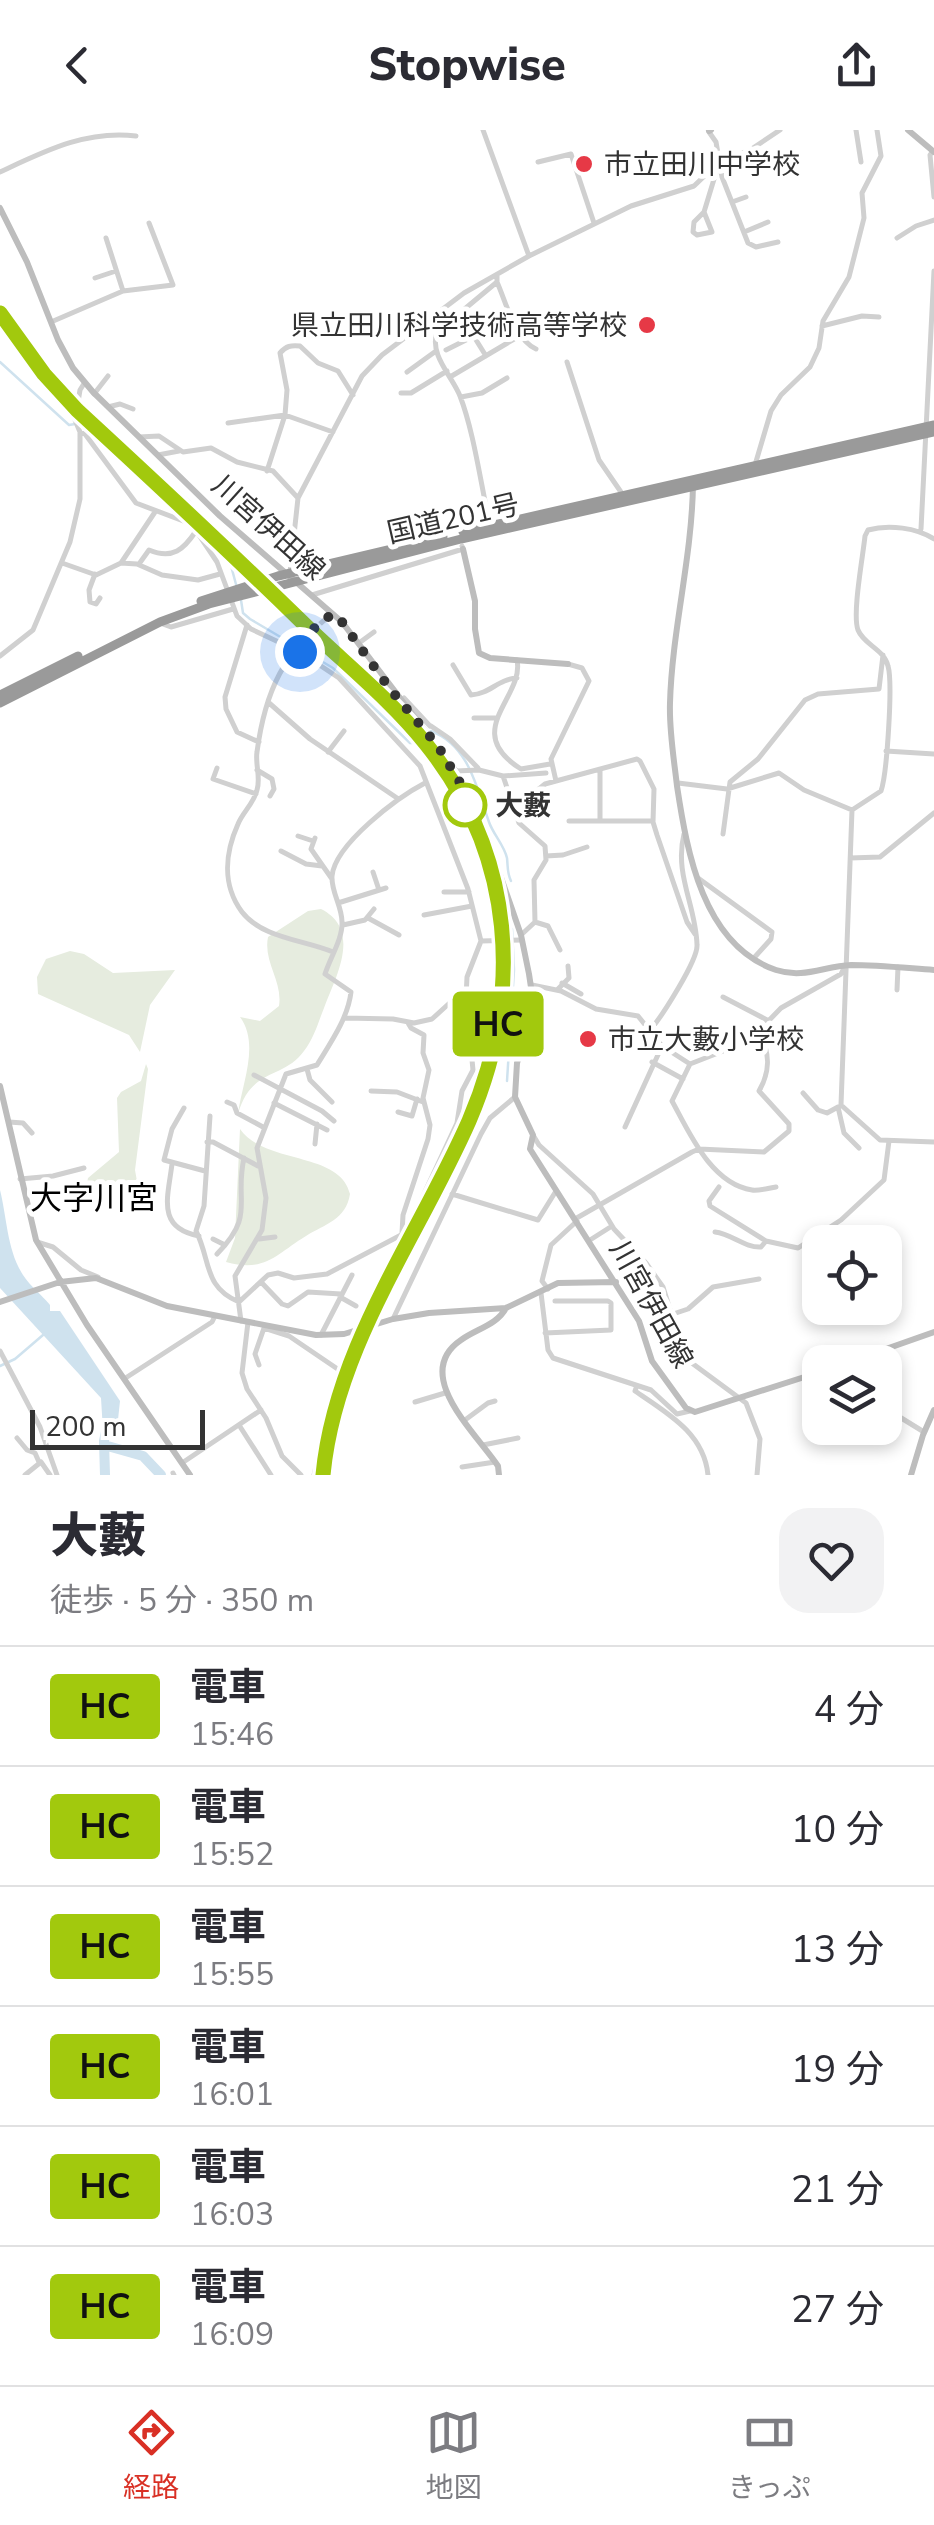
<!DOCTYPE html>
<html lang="ja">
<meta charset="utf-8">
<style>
:root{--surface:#fff;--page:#f2f2f3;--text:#2b2b33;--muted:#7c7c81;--line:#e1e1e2;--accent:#d93025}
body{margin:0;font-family:"Nunito Sans","Noto Sans JP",sans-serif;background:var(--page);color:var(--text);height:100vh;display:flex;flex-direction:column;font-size:38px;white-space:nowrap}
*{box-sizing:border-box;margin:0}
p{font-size:32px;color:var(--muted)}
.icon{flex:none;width:55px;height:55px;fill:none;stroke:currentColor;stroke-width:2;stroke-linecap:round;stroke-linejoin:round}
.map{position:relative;height:1345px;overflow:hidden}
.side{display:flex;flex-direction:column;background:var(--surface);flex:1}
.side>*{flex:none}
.badge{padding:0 20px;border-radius:8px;font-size:35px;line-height:65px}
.tools{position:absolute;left:802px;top:1095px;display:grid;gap:20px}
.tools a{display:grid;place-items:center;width:100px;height:100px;border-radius:20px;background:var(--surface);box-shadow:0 5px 15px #0003;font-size:50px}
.scale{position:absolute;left:30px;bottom:25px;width:175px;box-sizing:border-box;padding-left:10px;border:5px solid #333;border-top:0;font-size:28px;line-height:35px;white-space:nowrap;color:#333;-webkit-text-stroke:8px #fff;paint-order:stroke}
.you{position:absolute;width:50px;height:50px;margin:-25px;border:8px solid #fff;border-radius:50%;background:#1a73e8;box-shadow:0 0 0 15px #1a73e833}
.map>.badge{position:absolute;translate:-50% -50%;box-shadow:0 0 0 5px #fff}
.round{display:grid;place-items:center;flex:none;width:105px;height:105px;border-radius:30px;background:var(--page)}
.headline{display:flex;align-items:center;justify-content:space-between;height:170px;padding:0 50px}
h1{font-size:48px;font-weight:800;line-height:75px}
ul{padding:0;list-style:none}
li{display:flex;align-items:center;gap:30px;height:120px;padding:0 50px;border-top:2px solid var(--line)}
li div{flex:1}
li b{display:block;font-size:38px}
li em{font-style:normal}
li .badge{min-width:110px;font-weight:700;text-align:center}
header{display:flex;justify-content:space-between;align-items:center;height:130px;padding:0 50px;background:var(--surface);font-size:45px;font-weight:800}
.tabs{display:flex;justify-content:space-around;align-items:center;height:140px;border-top:2px solid var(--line);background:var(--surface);font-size:28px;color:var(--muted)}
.tabs a{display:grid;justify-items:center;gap:5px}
.tabs .current{color:var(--accent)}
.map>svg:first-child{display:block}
.green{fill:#e6ecdf}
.water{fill:#cfe2ee}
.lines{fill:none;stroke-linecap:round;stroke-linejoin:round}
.stream{stroke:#cfe2ee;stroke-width:2.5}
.river{stroke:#cfe2ee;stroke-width:10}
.street{stroke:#d0d0d0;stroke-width:5}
.secondary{stroke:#bdbdbd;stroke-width:6}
.highway{stroke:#9a9a9a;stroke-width:9}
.rail-casing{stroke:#888;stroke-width:6}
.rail{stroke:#fff;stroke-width:2.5;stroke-dasharray:8;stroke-linecap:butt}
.line-casing{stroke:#fff;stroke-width:22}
.line{stroke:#a2c90d;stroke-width:15}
.walk{stroke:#333;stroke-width:10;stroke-dasharray:0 18}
.poi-dot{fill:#e63946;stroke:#fff;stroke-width:4}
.stop-dot{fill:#fff;stroke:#a2c90d;stroke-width:5}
.labels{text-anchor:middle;stroke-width:10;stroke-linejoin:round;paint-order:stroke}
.poi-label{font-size:28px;fill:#333;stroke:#fff;text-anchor:start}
.street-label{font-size:28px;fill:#333;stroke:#fff}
.stop-label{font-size:28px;font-weight:bold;fill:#333;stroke:#fff;text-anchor:start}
.quarter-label{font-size:32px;fill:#000;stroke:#fff}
</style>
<header><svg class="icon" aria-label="back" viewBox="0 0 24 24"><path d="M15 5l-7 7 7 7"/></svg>Stopwise<svg class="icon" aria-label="share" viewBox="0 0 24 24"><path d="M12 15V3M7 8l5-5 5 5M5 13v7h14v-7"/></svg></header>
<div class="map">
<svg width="934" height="1345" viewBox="0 0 934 1345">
<rect width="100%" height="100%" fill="#fff"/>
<!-- green -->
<path class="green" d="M321 779C363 800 335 848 324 878 318 893 314 908 304 921 283 950 251 937 238 984 242 953 260 914 240 887L260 891 279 876C283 851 263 832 268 807L308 781Z
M70 821 84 824 113 843 175 840 150 875 140 922 129 905 38 864 37 847 46 829Z
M146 934 148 939 135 1040 140 1068 104 1064 89 1058 87 1053 88 1048 119 1022 117 968 121 962 141 951Z
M240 999C265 1035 340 1021 350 1064 346 1090 325 1094 306 1106 276 1124 266 1143 226 1132L235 1108Z"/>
<!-- water -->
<path class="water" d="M0 1060C7 1088 7 1120 23 1145 30 1156 42 1165 50 1175V1181H60L120 1271 117 1299 103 1301 101 1268 0 1158Z"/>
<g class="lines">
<!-- stream -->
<path class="stream" d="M0 232 69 295 81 293 92 285 190 372 213 401 208 411 230 432 237 458
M241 470 243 483 250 489 333 538 410 613H416L431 601C469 615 477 659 489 692 493 704 504 715 507 728 508 737 507 743 511 751
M507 951 514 840 512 799
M0 1236 15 1229 43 1205"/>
<!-- river -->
<path class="river" d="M104 1315 143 1326 161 1345
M105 1345 104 1311 108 1292"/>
<!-- street -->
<path class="street" d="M483 0 529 126
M856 0 861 32
M709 2 716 12 722 47 748 113 756 117 778 112
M933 21 930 25 934 67
M538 32 571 24 594 93
M0 42C45 21 86 0 136 6
M732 72 746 67
M704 82 694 92 693 102 697 105 712 102 704 82 718 36
M744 102 768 92
M106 108 123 161
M897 108 916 96 934 90
M95 148 116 141
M497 152C506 172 515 210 536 219
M51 192 123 161 173 155 149 93
M822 196 862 186 879 187
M446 220 474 206
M486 226 468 197 494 183
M567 232 599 330 623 365
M407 242 436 221
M450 247 521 205
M401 263H411L447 241
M94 264 108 246
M461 267 482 263 507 248
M108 277 120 274 133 279
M228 293 285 285 333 302
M80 302 85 304 136 373 186 392 195 399 217 432 237 486 251 499 300 522 339 548 420 636 468 759 481 811 467 847 466 868 473 940 462 961 457 993 342 1240 331 1272 314 1345
M139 307 159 306 183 322 211 318 237 332 273 341 298 368
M158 325 179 321
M755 335 771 281 781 265 810 237 819 218 823 191 849 147 864 88 862 63 881 26 877 0
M267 341 285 285 287 260 280 223C286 216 291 215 300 216L318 233 338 241 353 265
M490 395C481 356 474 302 460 266 452 246 429 225 437 202L497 152V146
M921 399 934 141
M62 433 96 445 121 433 137 434 162 445 198 450 220 444
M121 433 155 382
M139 434 149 420C173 430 184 419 196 401
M290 442 298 368 362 246 382 225 464 163 529 126 631 76 694 56 718 33 750 20 780 0
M95 444 89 460 90 472 96 474 100 468
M312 465 463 419 462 416
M332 484C284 521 265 561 257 622 255 634 261 648 257 660 254 673 243 682 238 694 225 723 222 755 242 782 262 808 304 810 333 822
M160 493 171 497 233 479
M247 495 225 567 226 579 237 602 259 612
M359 513 374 502
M0 526 33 500 70 412 80 369V302L75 290 80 260 85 252
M517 530C525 567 460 601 521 639L550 634
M453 535 471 565C490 564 498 549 517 548
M404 568 430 596
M268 572 310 609 397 668
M474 588H496
M431 596 450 609 478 638
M886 621 934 624
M328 622 344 601
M217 638 213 649 256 664
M600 639V691
M257 640 272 649 274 659 270 666
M456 641 479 640 503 646 519 693 545 716 546 730 534 750 535 792 521 805
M503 646 546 643
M556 651 551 629 589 551 582 538 568 534
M678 653 727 659 779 643 804 660 852 680
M514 679 545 654 637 629 640 631 654 659 653 692 657 705 687 792 695 804
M852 680 841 975 880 1010 934 1012
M852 680 881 661C887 644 893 553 888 536 884 519 864 515 858 500 852 484 863 426 865 406L868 400C889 394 917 398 934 409
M569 691H653
M723 704 730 652 758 629 805 570 818 564 879 559 883 525
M298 706 313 711
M315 708 311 719 332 749
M281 721 306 734 322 736
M546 726 563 725 587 717
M850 728 880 727 934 683
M373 742 379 760
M698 748 772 802 771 809 753 829
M444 762H469
M338 773 386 758
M424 785 472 776
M368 788 399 805
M535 792 548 796 560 820
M343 795 365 790 374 779
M481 811 522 810
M562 853 581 864
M532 855 561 861 596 879 638 886 662 916 690 934
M557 860 569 848 568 836
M897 860 898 837
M723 867 769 891
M345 888 393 889 414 893 432 889 454 869 466 868
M651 899C662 886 698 830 697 815 696 776 674 744 684 704
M652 932 683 949
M307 939 310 950 332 972
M254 945 322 981 334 991
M371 961 397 962 423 972
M803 963 818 980 827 983 838 977
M227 972 234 975 237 983 263 997
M274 973 327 1000
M838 977 844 1003 859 1018
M184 978 172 999 164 1030 205 1041
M398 982 412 986 417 969
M210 986 204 1076 196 1101C211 1130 203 1157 239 1172
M9 992 23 993 32 1003
M625 997 662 916
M533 1005 539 1015 593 1064 614 1099 646 1133 663 1157 685 1228 746 1273 760 1309 757 1345
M207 1012H213L258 1036
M315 1014 317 994
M172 1034C168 1067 156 1098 199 1106
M20 1049 53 1046 84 1038
M719 1057 709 1071 710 1076 766 1111 798 1118 841 1090 884 1050 889 1011
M776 1057C769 1058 759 1061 752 1060 711 1054 689 1002 672 971L690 934 749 911 781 878 841 844 844 838
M452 1064 538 1090 556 1061
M575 1089 692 1022 699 1019 764 1022 789 1001V994L759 961C769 944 771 924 760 905
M715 1102C732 1104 745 1118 761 1117L766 1111
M402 1103 403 1085 428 1009 430 995 423 968 429 940 423 923 424 905 411 898 408 893
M213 1109 225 1115
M259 1109 275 1107
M590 1110 612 1096
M37 1112 53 1117 81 1140 98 1147
M217 1124C256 1084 234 1073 244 1028
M261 1152 282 1174 288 1176 308 1162 341 1164
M548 1159 542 1151 551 1115 577 1091
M541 1163 548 1220 553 1228 651 1260 677 1284 690 1281
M340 1167 356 1176
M239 1172 268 1145 278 1143 294 1148 327 1144 403 1104
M673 1184 688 1179 713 1157 759 1149
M393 1189 481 1004 490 988 515 967
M241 1191 235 1146 262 1100 266 1068 257 1018 286 944 317 935C331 912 348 888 351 862L325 844C330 828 343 808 342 792 342 776 331 762 332 746 335 714 398 667 425 653
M248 1192 242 1243 247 1259 266 1288 282 1326 301 1345
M264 1198 289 1206 342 1242
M545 1203 611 1200V1173L608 1171H555
M321 1205 352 1145
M0 1221 40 1297 57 1345
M259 1235 255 1224 264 1198
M124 1249 212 1192 215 1186
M636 1258 635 1261C667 1283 704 1303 708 1345
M885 1265 892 1256
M415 1272 445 1263
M885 1278 924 1302
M465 1290 488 1273 495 1271
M239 1295 271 1345
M17 1308 27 1320 35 1323 39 1332
M483 1315 518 1308
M182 1333 261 1280
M462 1337 495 1332
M173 1343 174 1345
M25 1345 41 1332 50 1345"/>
<!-- secondary -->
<path class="secondary" d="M908 0 934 22
M709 1 711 0
M0 78 27 132 58 210 73 238 93 262 220 386 342 492 455 640 483 696 521 805 529 844 532 864 527 901 517 933 515 967 533 1005 530 1019 639 1191 652 1231 686 1278 695 1282 820 1242
M693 354C692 428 672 500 670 573 669 601 674 629 677 656 687 722 703 815 776 840 804 849 824 836 851 835 878 835 906 838 934 840
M463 419 475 471V499L479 523 490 528 568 534
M0 956 36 1110 87 1195 190 1345
M0 1172 60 1152 96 1148 167 1176 316 1205 344 1204 393 1189 429 1183 506 1178 558 1153 616 1152
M849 1232 934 1202
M499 1345 498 1336C475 1302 411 1244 461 1210 476 1199 497 1195 506 1178
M911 1345 923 1305 934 1280"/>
<!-- highway -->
<path class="highway" d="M463 402 934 295
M201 471 278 446 443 407
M0 565 78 526
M0 573 160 492 209 474 461 409 934 302"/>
<!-- rail casing -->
<g class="rail-casing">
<path id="rail" d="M0 184 44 244 77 280C154 353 231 425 308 498 347 536 391 571 426 614 514 725 524 864 469 991 418 1107 336 1216 322 1345"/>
</g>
<!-- rail -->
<use href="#rail" class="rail"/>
</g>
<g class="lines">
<!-- line casing -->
<g class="line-casing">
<path id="line" d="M0 183 44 244 77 280C153 350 228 420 302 492 343 532 390 569 426 614 515 725 524 863 469 991 418 1107 335 1217 323 1345"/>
</g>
<!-- line -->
<use href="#line" class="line"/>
<!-- walk -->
<path class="walk" d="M300 522 294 519 300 510 332 484 342 492 390 559 438 616 474 676 465 675"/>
</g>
<!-- markers -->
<g class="poi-dot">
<circle cx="584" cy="34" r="10"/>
<circle cx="647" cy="195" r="10"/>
<circle cx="588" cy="909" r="10"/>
</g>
<circle class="stop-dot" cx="465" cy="675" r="20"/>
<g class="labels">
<!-- poi labels -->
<g class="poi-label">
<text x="604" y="44">市立田川中学校</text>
<text x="627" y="205" text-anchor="end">県立田川科学技術高等学校</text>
<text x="608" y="919">市立大藪小学校</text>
</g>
<!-- street labels -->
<g class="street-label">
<text transform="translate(453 388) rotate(-13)" y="10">国道201号</text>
<text transform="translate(269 397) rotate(42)" y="10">川宮伊田線</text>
<text transform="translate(652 1174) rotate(61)" y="10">川宮伊田線</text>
</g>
<!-- stop labels -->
<g class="stop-label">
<text x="495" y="685">大藪</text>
</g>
<!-- quarter labels -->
<g class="quarter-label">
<text x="94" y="1079">大字川宮</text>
</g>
</g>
</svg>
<div class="tools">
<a><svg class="icon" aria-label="locate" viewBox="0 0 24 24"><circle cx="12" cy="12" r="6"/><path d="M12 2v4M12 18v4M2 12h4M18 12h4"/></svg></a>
<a><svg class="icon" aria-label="layers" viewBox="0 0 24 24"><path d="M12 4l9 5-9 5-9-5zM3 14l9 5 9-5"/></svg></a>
</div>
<div class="scale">200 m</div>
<div class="you" style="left:300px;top:522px"></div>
<b class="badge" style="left:498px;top:894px;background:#a2c90d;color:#111">HC</b>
</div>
<section class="side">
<div class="headline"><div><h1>大藪</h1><p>徒歩 · 5 分 · 350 m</p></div><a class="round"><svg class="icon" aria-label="heart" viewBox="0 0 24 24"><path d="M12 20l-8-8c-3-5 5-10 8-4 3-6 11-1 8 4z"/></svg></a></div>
<ul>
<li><span class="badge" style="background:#a2c90d;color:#111">HC</span><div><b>電車</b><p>15:46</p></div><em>4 分</em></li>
<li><span class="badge" style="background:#a2c90d;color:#111">HC</span><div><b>電車</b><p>15:52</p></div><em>10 分</em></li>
<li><span class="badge" style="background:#a2c90d;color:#111">HC</span><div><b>電車</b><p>15:55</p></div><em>13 分</em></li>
<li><span class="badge" style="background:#a2c90d;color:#111">HC</span><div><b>電車</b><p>16:01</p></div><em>19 分</em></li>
<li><span class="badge" style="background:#a2c90d;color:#111">HC</span><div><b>電車</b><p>16:03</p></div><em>21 分</em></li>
<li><span class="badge" style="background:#a2c90d;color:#111">HC</span><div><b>電車</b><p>16:09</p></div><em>27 分</em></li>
</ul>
</section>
<nav class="tabs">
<a class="current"><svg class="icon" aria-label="directions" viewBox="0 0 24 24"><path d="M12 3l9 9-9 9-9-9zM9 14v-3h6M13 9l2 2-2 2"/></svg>経路</a>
<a><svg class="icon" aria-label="map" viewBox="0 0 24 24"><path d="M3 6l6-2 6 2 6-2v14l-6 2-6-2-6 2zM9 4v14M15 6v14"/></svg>地図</a>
<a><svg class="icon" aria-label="tickets" viewBox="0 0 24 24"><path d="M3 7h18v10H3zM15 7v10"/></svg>きっぷ</a>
</nav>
